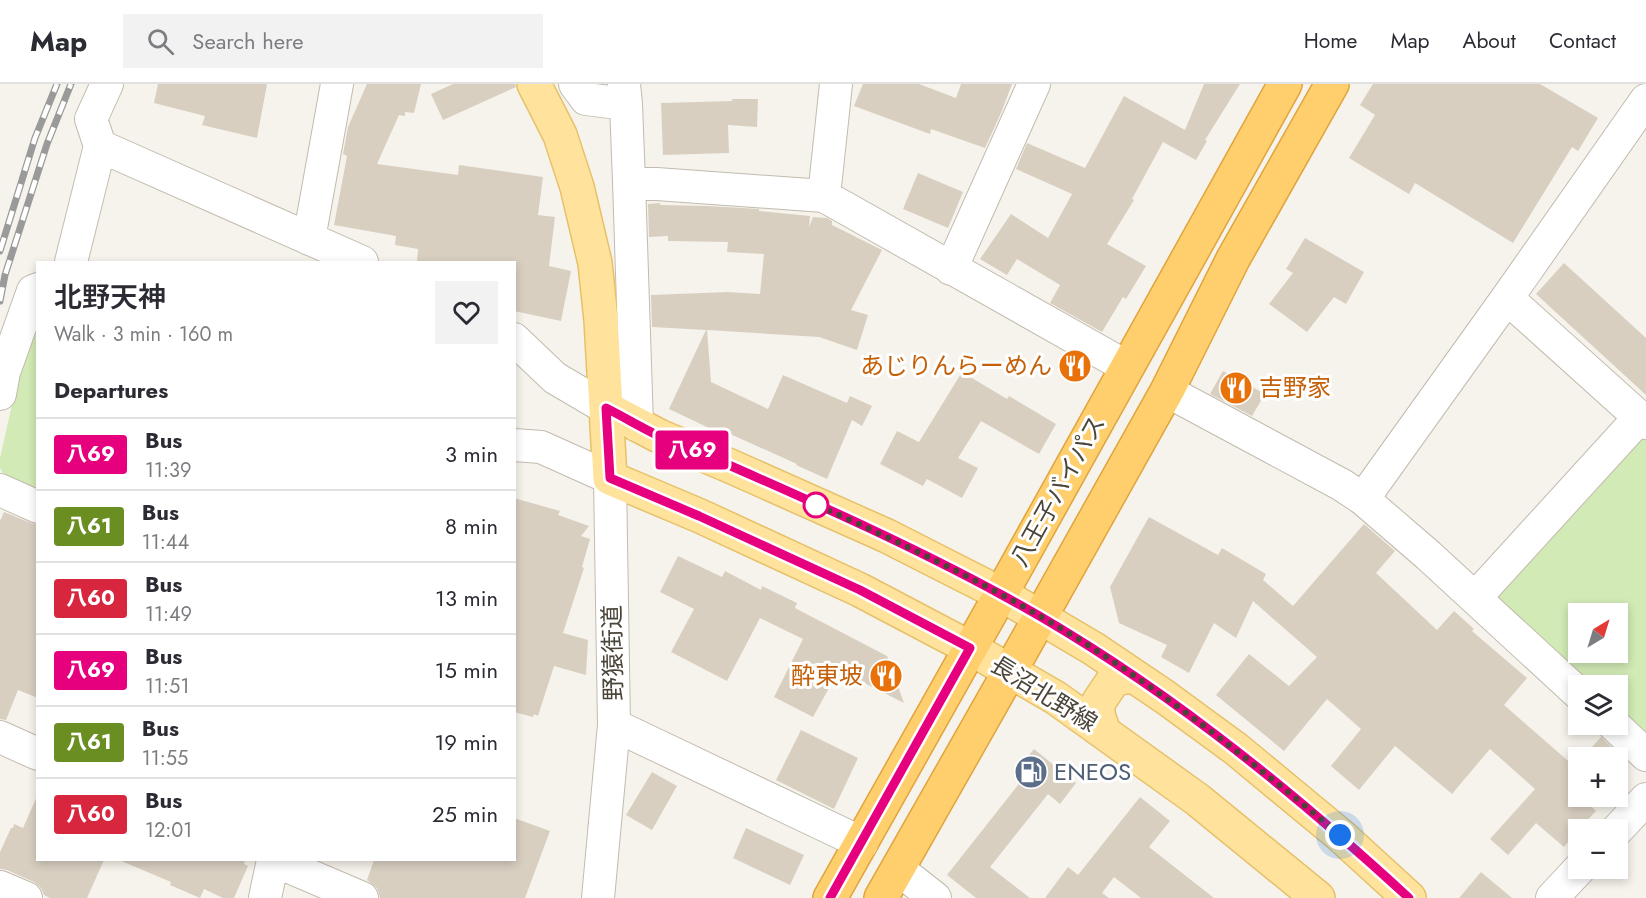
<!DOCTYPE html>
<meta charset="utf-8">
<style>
:root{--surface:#fff;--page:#f2f2f3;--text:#2b2b33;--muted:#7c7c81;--line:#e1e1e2}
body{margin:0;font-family:Jost,"Noto Sans JP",sans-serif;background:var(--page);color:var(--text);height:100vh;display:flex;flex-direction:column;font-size:22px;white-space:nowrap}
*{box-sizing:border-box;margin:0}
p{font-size:20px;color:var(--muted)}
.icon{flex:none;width:33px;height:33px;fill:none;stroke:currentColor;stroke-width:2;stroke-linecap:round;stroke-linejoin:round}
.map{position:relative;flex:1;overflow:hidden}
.panel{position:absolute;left:36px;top:177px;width:480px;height:600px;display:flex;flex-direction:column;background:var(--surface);border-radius:0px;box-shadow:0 3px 9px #0003}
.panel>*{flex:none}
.badge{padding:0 12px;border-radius:4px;font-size:21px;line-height:39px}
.needle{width:39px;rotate:38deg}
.tools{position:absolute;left:1568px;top:519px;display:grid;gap:12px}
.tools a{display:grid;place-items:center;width:60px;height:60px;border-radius:0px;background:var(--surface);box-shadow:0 3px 9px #0003;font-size:30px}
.you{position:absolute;width:30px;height:30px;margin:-15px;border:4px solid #fff;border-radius:50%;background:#1a73e8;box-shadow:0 0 0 9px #1a73e833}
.map>.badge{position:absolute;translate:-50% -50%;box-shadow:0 0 0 3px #fff}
h2{padding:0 18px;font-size:22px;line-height:54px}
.round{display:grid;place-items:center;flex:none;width:63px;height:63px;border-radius:0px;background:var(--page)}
.overview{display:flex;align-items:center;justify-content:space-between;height:102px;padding:0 18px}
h1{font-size:28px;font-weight:600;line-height:45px}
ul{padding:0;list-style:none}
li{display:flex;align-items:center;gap:18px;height:72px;padding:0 18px;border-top:2px solid var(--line)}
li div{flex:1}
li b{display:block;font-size:22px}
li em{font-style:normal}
li .badge{min-width:66px;font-weight:700;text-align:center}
header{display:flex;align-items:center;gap:36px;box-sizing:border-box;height:84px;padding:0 30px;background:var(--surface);border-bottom:2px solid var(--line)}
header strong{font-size:28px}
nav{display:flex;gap:33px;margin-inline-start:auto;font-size:21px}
.search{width:420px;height:54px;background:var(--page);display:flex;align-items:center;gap:15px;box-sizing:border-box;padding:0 21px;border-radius:0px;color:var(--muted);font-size:22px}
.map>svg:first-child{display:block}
.green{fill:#d2eab5;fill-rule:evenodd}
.building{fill:#d8cfc1}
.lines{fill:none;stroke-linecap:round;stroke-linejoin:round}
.minor-casing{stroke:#c2bbae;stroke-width:34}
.major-casing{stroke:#e6c16a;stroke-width:36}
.highway-casing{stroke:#e0a43c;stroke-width:36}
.minor{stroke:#fff;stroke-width:32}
.major{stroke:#ffe39c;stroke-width:33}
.highway{stroke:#ffcf6e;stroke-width:33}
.rail-casing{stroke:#9a9a9a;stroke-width:7}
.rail{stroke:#fff;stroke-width:4.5;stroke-dasharray:14;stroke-linecap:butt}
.line-casing{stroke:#fff;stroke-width:14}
.line{stroke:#e6007e;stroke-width:9}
.walk{stroke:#4b4439;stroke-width:6;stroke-dasharray:0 10.8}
.stop-dot{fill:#fff;stroke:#e6007e;stroke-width:3}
.labels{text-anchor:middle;stroke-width:6;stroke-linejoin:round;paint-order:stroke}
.food-label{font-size:24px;fill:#c56008;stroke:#fff;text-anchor:end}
.street-label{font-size:24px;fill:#4b4439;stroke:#fff}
.service-label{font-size:24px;fill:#4e5e75;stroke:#fff;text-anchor:start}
</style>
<header>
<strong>Map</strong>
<div class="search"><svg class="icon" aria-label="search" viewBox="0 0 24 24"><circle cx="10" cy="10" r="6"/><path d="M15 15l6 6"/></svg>Search here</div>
<nav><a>Home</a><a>Map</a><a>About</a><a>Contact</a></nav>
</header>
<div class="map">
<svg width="1646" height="814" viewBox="0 0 1646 814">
<rect width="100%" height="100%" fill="#f6f3ec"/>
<!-- green -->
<path class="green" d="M37 237V413L9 401 0 384V374L20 285Z
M1642 352 1646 355V656L1617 630V602L1586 601 1492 514ZM1578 530H1617V568H1578Z"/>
<!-- building -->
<path class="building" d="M158 0H267L257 54 202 41 205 32 154 19Z
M367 0H421L414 29 405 28V32L399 31 377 80 458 91 459 81 543 93 538 131 555 133 549 182 571 187 561 237 514 227V178H417L418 165 395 161 396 152 334 141 347 72 343 70 348 43Z
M453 0H515L516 3 443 36 431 10Z
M863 0H919L956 14 961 0H1012L1001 29 985 64 931 45 930 50 854 22Z
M1204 0H1240L1205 56 1207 57 1196 76 1163 58 1132 115 1134 116 1107 160 1146 182 1126 215 1123 213 1102 248 1050 219 1060 201 1017 175 1007 191 980 175 1011 130 1048 154 1072 110 1016 85 1027 59 1085 84 1124 12 1185 46Z
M1373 0H1540L1598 34 1578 67 1572 63 1513 159 1415 99 1409 110 1349 74 1375 31 1360 21Z
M732 15H758L757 43 728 41 729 69 663 71 661 19 732 17Z
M918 89 963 108 948 144 903 125Z
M660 119V121L708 122 759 125V127L810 132 809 143 813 133 827 134 832 137V141L882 166 851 226 868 231 857 266 819 253 707 246 711 298 768 325 783 291 847 319 850 312 872 322 862 342 852 336 827 395 796 381 797 380 728 349 726 352 669 325 706 246 652 243 651 211 728 208 760 210 764 170 727 168 728 158 668 157V152L649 153 648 120Z
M1305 154 1364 188 1346 220 1334 213 1307 248 1269 220 1293 189 1286 185Z
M1564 179 1646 254V311L1536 210Z
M1223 287 1265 310 1252 332 1210 310Z
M962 288 1007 315 1009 312 1056 340 1039 370 981 337 958 374 978 384 962 414 927 395 923 402 880 380 897 347 919 358Z
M514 414 560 427 558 431 589 442 581 452 590 455 582 483 584 484 563 549 588 556 586 591 554 582 538 632 534 630 533 633 514 628Z
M4 428 31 439 38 441V614L18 606 6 636 0 635V437Z
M1149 433 1218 471 1222 464 1266 490 1263 496 1293 522 1364 440 1395 467 1376 489 1437 546 1454 527 1474 545 1472 547 1527 594 1504 621 1574 682 1578 678V712H1593L1588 719 1596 727 1578 746 1564 763 1536 739 1508 771 1490 755 1535 705 1490 665 1452 710 1395 662 1359 706 1331 682 1361 645 1327 615 1284 667 1216 611 1249 570 1289 602 1317 573 1253 517 1236 554 1214 539 1189 589 1161 573 1167 561 1119 539 1110 503Z
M678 472 722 493 725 487 761 506 762 502 797 519 795 524 887 572 904 619 839 586 813 633 774 613 803 555 760 534 727 597 671 568 694 525 660 508Z
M801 646 858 674 834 725 776 696Z
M1601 653 1626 677 1617 686V674H1582Z
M1034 665 1076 699 1060 720 1048 710 990 783 1030 814H976L947 791 1025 692 1017 685Z
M652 688 677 702 652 746 626 731Z
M38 710V776H104L87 814H50L44 811 41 804 34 798 7 786 0 785V768L11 744H13L14 740 23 744Z
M1140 713 1170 737 1149 763 1214 814H1141L1114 793 1102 809 1109 814H1045L1068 783 1078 791Z
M514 734 550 747 525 814H380L377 804 367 796 374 776H514Z
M746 744 804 771 790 801 733 774Z
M119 776H245L244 780 248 782 234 814H223L204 805 200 814 170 801 171 798Z
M1481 788 1512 814H1459Z"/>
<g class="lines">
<!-- minor casing -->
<g class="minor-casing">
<path id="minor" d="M575 0 586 15 626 20
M624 0 626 20 629 98 637 341
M100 62 362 178
M629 98 824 112 1127 283
M824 112 836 0
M309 155 337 0
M71 178 100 62 91 35 107 0
M951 185 1034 0
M1507 214 1646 339
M514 255 555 294 606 324
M1167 307 1342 401 1363 415 1428 471 1578 609
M0 310 4 288 33 207 38 205
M514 361 541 363 610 394 614 641 598 814
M0 406 38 423
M1363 415 1507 214 1646 16
M1475 514 1640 333
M1613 640 1646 671
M614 641 862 759
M0 653 38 670
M1617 746 1646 715
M273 776 362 814
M898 785 935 814
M0 803 26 814
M265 814 273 776
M1552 814 1580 784"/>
</g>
<!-- major casing -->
<g class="major-casing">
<path id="major" d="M534 0 560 51 577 103 595 179 601 236 610 394 700 432 860 506 970 564 1056 614 1198 716 1318 814
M606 324 659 352 730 382 887 452 1001 510 1094 565 1165 613 1236 665 1340 751 1409 814
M1104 648 1098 631V619L1112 598 1122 593H1134"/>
</g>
<!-- highway casing -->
<g class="highway-casing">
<path id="highway" d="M830 814 1001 510 1285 0
M881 814 1010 587 1167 307 1233 175 1332 0"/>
</g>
<!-- minor -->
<use href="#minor" class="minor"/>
<!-- major -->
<use href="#major" class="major"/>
<!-- highway -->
<use href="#highway" class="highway"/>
<!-- rail casing -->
<g class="rail-casing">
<path id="rail" d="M0 167 35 54 57 0
M0 217 5 191 47 60 71 0"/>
</g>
<!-- rail -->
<use href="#rail" class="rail"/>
</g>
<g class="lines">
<!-- line casing -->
<g class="line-casing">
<path id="line" d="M830 814 970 564 860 506 699 432 610 394 606 324C624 333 642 344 661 353 684 363 708 372 731 382 822 422 914 463 1002 511 1151 592 1284 699 1409 814"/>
</g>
<!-- line -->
<use href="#line" class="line"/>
<!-- walk -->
<path class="walk" d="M816 421 808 417C906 461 1004 507 1094 565 1181 621 1261 685 1340 751"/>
</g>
<!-- icons -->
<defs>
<g id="restaurant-disc" transform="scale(1.725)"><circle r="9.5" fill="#e8710a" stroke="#fff"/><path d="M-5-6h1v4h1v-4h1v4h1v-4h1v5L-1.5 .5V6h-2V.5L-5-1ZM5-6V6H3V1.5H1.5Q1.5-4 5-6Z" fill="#fff"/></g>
<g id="fuel-disc" transform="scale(1.725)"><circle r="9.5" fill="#5c6f8a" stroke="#fff"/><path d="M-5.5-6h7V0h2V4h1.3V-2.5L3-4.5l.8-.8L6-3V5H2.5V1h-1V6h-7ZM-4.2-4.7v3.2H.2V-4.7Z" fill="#fff"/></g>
</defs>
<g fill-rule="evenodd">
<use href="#restaurant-disc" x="1075" y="282"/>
<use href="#restaurant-disc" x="1236" y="304"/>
<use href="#restaurant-disc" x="886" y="592"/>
<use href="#fuel-disc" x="1031" y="688"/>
</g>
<!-- markers -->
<circle class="stop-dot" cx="816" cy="421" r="12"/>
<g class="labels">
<!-- food labels -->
<g class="food-label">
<text x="1052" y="290">あじりんらーめん</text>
<text x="1259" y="312" text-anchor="start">吉野家</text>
<text x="863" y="600">酔東坡</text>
</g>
<!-- street labels -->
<g class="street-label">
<text transform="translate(1058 407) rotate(-61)" y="8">八王子バイパス</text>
<text transform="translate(613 569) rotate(-91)" y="8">野猿街道</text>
<text transform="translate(1044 610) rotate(32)" y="8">長沼北野線</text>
</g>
<!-- service labels -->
<g class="service-label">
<text x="1054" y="696">ENEOS</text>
</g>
</g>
</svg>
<div class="tools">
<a><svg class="needle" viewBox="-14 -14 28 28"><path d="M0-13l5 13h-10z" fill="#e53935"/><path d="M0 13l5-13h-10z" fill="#7c7c81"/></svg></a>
<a><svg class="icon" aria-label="layers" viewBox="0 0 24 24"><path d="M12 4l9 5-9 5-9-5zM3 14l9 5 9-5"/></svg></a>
<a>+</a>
<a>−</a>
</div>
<div class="you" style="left:1340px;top:751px"></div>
<b class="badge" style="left:692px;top:366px;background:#e6007e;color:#fff">八69</b>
<section class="panel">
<div class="overview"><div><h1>北野天神</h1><p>Walk · 3 min · 160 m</p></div><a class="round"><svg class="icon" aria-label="heart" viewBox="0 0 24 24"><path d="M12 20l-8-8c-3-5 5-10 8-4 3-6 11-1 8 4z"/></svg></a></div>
<h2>Departures</h2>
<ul>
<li><span class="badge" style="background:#e6007e;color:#fff">八69</span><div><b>Bus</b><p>11:39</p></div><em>3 min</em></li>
<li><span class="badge" style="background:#6b8e23;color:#fff">八61</span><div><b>Bus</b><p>11:44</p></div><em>8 min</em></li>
<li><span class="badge" style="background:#d7263d;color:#fff">八60</span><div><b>Bus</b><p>11:49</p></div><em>13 min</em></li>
<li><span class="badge" style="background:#e6007e;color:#fff">八69</span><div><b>Bus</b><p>11:51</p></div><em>15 min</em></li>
<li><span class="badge" style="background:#6b8e23;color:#fff">八61</span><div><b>Bus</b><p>11:55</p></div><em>19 min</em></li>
<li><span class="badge" style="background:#d7263d;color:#fff">八60</span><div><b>Bus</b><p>12:01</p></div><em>25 min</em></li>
</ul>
</section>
</div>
